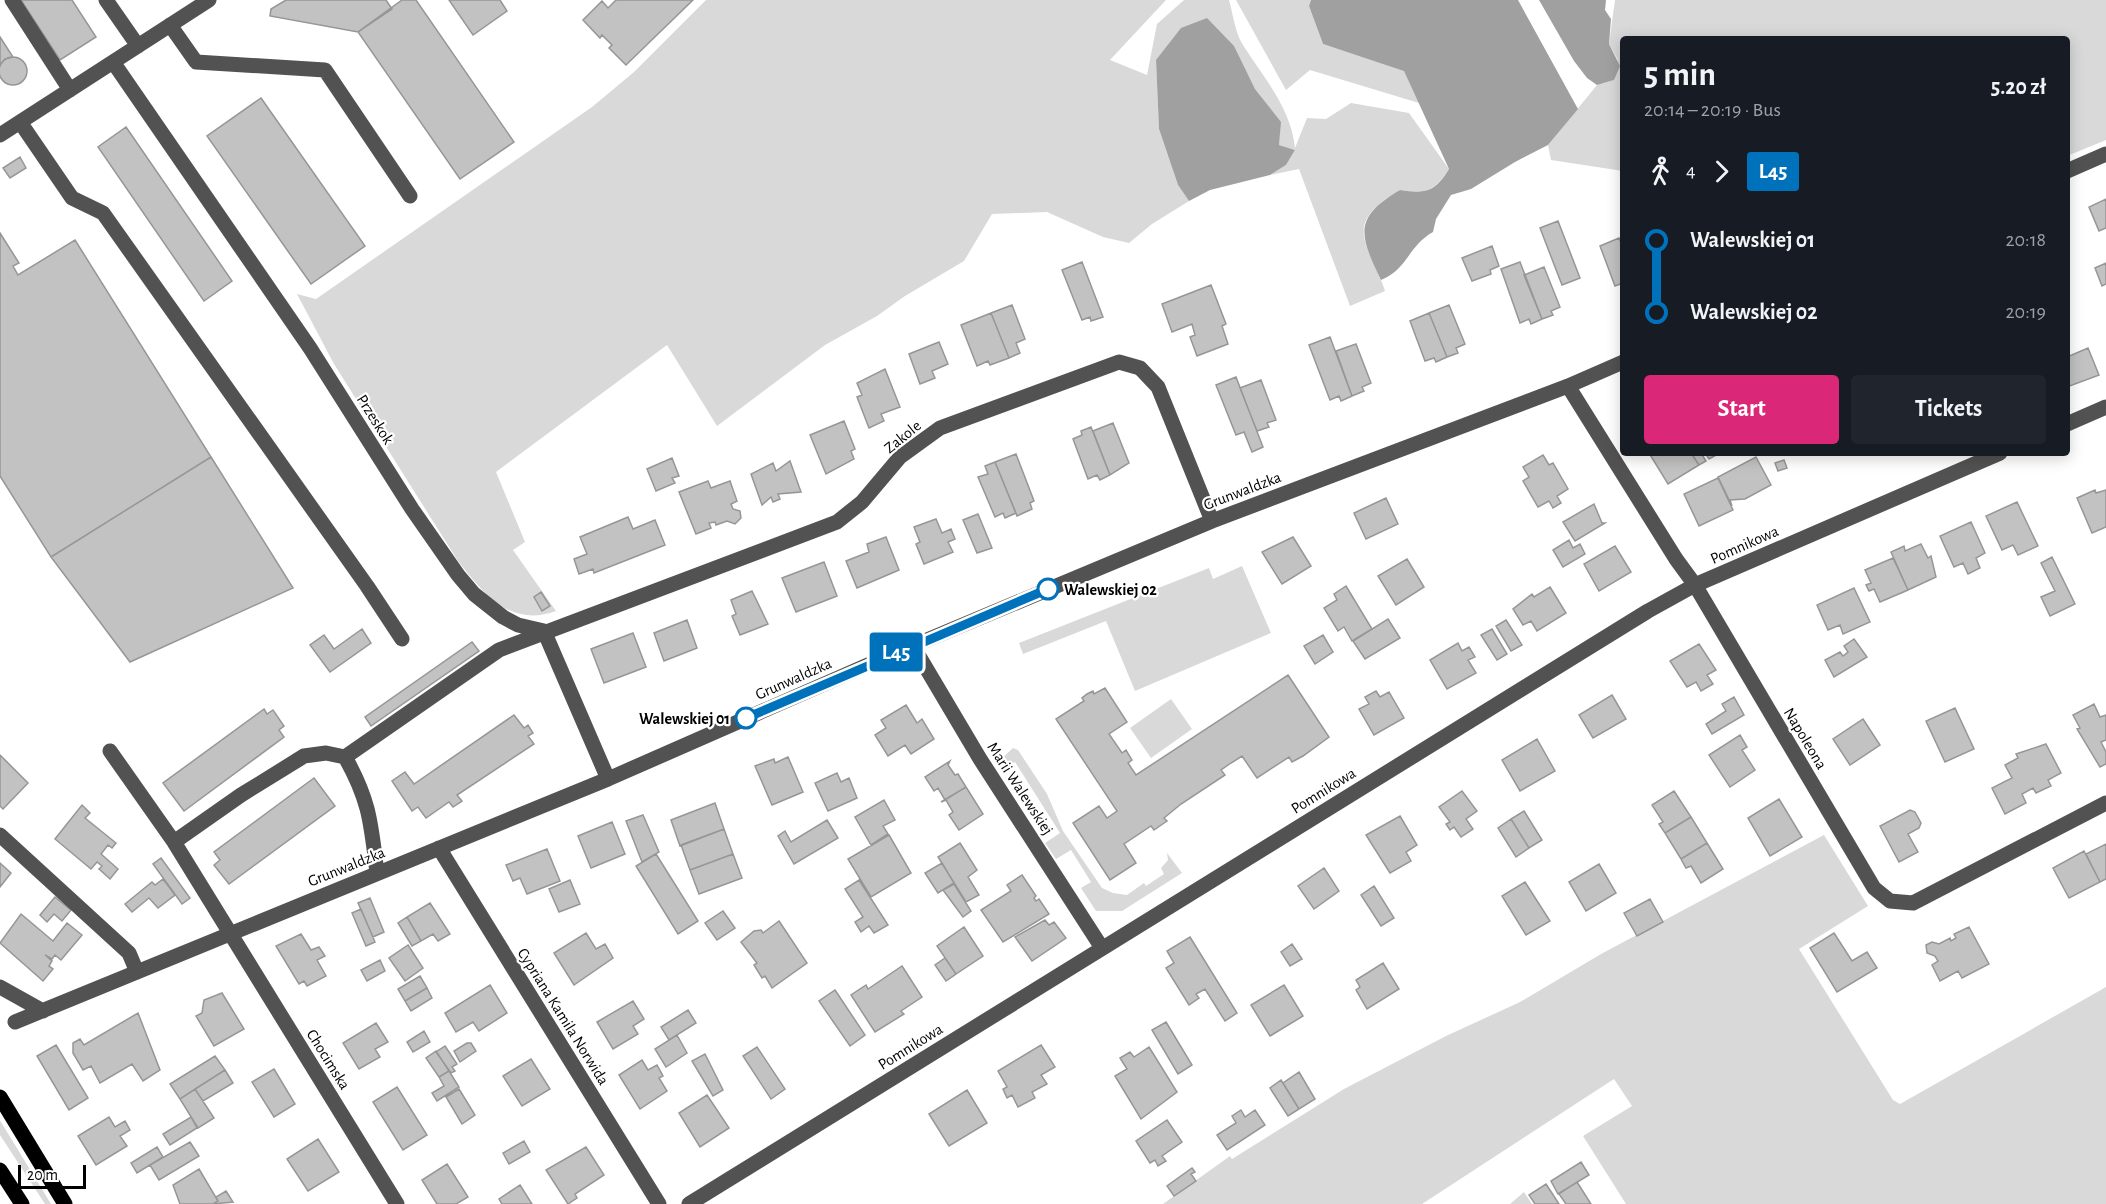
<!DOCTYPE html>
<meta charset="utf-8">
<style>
:root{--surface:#171b24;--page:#20242c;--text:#f1f3f6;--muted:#9ea1a6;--accent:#db2777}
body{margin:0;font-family:"Alegreya Sans",sans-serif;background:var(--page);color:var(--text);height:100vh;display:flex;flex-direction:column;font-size:22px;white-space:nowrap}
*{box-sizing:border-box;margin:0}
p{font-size:20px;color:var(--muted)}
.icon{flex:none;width:33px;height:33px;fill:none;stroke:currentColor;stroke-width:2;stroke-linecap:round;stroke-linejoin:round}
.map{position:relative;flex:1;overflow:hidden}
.side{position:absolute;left:1620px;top:36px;width:450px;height:420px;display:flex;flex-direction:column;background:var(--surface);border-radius:6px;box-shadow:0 3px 15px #0003}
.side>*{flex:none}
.badge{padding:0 12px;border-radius:4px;font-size:21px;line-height:39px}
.scale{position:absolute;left:18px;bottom:15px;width:68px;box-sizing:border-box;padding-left:6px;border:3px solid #000;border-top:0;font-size:16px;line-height:21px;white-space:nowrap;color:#000;-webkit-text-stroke:4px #fff;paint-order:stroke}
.map>.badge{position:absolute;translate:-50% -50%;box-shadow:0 0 0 3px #fff}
.legs{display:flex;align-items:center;gap:9px;height:66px;padding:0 24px;font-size:20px}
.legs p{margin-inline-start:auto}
.headline{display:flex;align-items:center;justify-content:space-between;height:102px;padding:0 24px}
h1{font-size:33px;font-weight:600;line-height:45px}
.cta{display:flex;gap:12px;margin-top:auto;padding:12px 24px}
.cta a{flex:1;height:69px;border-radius:6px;background:var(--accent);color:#fff;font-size:24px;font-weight:600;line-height:69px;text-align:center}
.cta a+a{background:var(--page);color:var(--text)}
ul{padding:0 24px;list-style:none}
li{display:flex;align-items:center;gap:21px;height:72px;font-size:22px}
li i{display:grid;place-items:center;width:9px;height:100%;margin:0 8px;background:currentColor}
li i::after{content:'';width:15px;height:15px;margin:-8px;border:4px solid;border-radius:50%;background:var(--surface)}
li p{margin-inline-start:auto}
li:first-child i{background:linear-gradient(#0000 50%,currentColor 0)}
li:last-child i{background:linear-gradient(currentColor 50%,#0000 0)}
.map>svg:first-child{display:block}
.green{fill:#d9d9d9}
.water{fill:#a0a0a0}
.building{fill:#c2c2c2;stroke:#969696;stroke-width:1.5}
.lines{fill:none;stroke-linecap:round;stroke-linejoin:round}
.minor{stroke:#525252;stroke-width:15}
.major{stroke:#000;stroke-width:15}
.line-1-casing{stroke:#fff;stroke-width:14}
.line-1{stroke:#0072bc;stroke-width:9}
.stop-1-dot{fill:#fff;stroke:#0072bc;stroke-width:3}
.labels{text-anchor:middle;stroke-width:4.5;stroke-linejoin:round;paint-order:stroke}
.street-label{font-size:16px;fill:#000;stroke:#fff}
.stop-label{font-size:16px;font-weight:bold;fill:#000;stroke:#fff;text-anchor:start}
</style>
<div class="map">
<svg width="2106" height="1204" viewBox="0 0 2106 1204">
<rect width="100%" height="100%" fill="#fff"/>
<!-- green -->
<path class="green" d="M706 0H1166L1110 60 1147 75 1157 24 1184 0H1229C1233 14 1235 33 1243 45 1264 78 1291 108 1295 148L1307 118 1326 119 1351 103 1409 113 1449 169C1434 192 1426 194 1400 190 1340 225 1369 242 1385 291L1350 306 1299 169 1270 175 1286 165 1295 150 1279 145 1280 122 1255 89 1233 46 1156 60 1159 129 1178 185 1189 201 1152 224 1129 243 1103 237 1047 212 992 214 964 261 905 296 877 316 825 345 717 426 667 345 496 472 525 542 513 550 556 611C510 628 483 593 458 561L334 364 297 294 316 299 592 107 634 72Z
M1236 0H1311L1309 6 1323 44 1404 70 1419 103 1310 70 1286 90Z
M1615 0H2106V140L2067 156V39H1623V171L1551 160 1548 145 1597 85 1614 80 1618 60 1609 44Z
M1242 566 1271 633 1135 691 1106 621 1023 654 1019 643 1209 568 1213 579Z
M1171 699 1192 729 1151 758 1130 728Z
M1013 748 1018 750 1047 794 1063 831 1102 888 1113 893 1127 895 1144 883 1146 886 1164 874 1161 868 1168 860 1167 853 1182 873 1122 911H1096L1081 888 1091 882 1071 850 1056 859 1045 843 1060 833 1015 762 1003 767 999 761Z
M1824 835 1868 906 1799 949 1893 1100 1900 1104 2106 987V1204H1626L1583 1136 1632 1106 1614 1079 1422 1204H1163L1230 1156 1232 1159 1344 1089 1446 1036 1520 1002 1601 954Z
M0 1121 1 1122 51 1204H45L0 1135Z
M1524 1192 1532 1204H1510Z"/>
<!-- water -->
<path class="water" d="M1311 0H1518L1578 109 1548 145 1515 162 1471 189 1451 195 1436 219 1433 232C1408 246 1408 269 1381 280 1360 236 1352 218 1400 190 1426 194 1435 192 1449 169L1404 71 1323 44 1309 6Z
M1539 0H1606L1605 10 1611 19 1609 44 1620 66 1614 80 1597 85 1587 78 1574 61Z
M1207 18 1234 46 1255 89 1281 122 1279 145 1295 150 1286 165 1270 175 1210 190 1189 201 1178 185 1159 129 1156 60 1181 28Z"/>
<!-- building -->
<path class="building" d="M21 0H72L96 37 60 60Z
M286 0H386L392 9 358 32 270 16 271 9Z
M402 0H416L514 142 460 179 358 32Z
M449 0H500L507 11 473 35Z
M616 0H693L626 65 609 48 612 45 602 35 600 38 583 20 602 1 608 8Z
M0 37 13 57 5 59 0 65Z
M-1 71a14 14 0 1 1 28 0a14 14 0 1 1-28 0Z
M261 98 365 246 311 284 207 136Z
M126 127 232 281 204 301 98 147Z
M20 157 26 168 10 178 3 168Z
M2106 199V228L2099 231 2089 207Z
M1558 221 1580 278 1562 285 1540 228Z
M0 233 19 263 13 266 18 275 75 240 211 457 51 557 0 476Z
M1619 238 1623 247V283L1615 286 1600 246Z
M1492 246 1499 266 1490 270 1491 274 1472 281 1462 258Z
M1082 262 1103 317 1091 321 1090 317 1082 320 1062 270Z
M1520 262 1542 319 1531 324 1529 319 1520 323 1501 269Z
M2106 263V284L2102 286 2095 268Z
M1544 267 1560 307 1551 311 1553 315 1542 319 1524 275Z
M1211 285 1226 324 1222 326 1228 344 1197 356 1190 337 1195 335 1192 324 1172 332 1162 304Z
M1012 305 1025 339 1016 343 1020 353 1009 358 991 313Z
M1449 305 1465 344 1456 348 1458 353 1447 357 1429 313Z
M991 313 1009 358 990 365 988 361 977 366 961 325Z
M1429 313 1447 357 1436 362 1434 358 1425 361 1410 321Z
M1330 337 1352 396 1341 401 1339 396 1330 400 1309 345Z
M939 342 948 364 932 371 935 378 920 384 909 354Z
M1356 344 1371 383 1362 387 1364 391 1352 396 1336 351Z
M2088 348 2099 375 2067 387V357Z
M885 369 900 407 881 414 884 421 869 428 857 397 862 395 857 383Z
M1236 377 1263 447 1252 452 1244 432 1236 435 1216 385Z
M1261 380 1276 420 1267 423 1269 427 1257 431 1240 388Z
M844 421 855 449 851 451 854 459 826 474 810 435Z
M1113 423 1129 463 1110 475 1093 431Z
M1091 427 1110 475 1100 480 1097 475 1088 479 1073 439 1082 435 1081 431Z
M1649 453H1691L1699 465 1668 484Z
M1691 453H1701L1706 461 1699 465Z
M1705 453H1718V454L1709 459Z
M1016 454 1034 501 1030 503 1032 509 1017 516 995 462Z
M1543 455 1549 465 1553 463 1568 489 1557 496 1561 503 1553 508 1549 501 1538 507 1523 481 1529 477 1523 467Z
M211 457 293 588 130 662 51 557Z
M1756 457 1771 485 1745 499 1730 500 1732 506 1718 477Z
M672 458 679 476 672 478 675 483 656 491 647 469Z
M1784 460 1787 468 1778 471 1775 463Z
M790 461 801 492 778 494 780 499 773 502 771 497 762 505 751 474 773 463 776 471Z
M995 462 1016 513 1005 518 1003 513 995 517 978 477 988 474 985 466Z
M1718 478 1733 510 1699 526 1684 494Z
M708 481 711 488 730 481 737 501 731 504 733 509 740 511 741 518 735 524 727 521 716 525 715 522 709 523 711 528 696 534 679 492Z
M2095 490 2096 493 2106 490V527L2092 533 2077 498Z
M1386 498 1398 524 1366 539 1354 513Z
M2017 502 2038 546 2018 555 2013 545 2002 550 1986 516Z
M1594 504 1602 523H1605L1575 541 1563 522Z
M978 514 992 548 977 553 963 520Z
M628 517 633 529 655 520 665 545 594 573 593 569 579 574 574 559 587 554 580 537Z
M936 519 942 533 951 529 955 539 948 542 953 552 924 564 916 544 920 542 914 527Z
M1971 522 1985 553 1976 558 1980 568 1968 574 1963 563 1954 567 1940 536Z
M886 537 899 570 857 588 846 561 869 552 867 544Z
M1293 537 1311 566 1282 584 1262 552Z
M1569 540 1573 548 1580 544 1585 554 1563 567 1553 550Z
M1921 544 1928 558 1931 556 1936 577 1908 590 1891 552 1904 546 1905 551Z
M1615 546 1631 572 1599 591 1584 564Z
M2052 557 2075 604 2050 616 2041 597 2055 591 2041 563Z
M1893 558 1908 590 1880 602 1874 589 1869 591 1866 585 1871 583 1865 570Z
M1407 559 1424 587 1396 605 1378 576Z
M824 562 837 596 796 612 782 578Z
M1346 586 1372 629 1352 641 1344 627 1338 631 1324 608 1337 600 1334 594Z
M1550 587 1566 613 1537 631 1531 621 1523 625 1513 609 1532 594 1534 597Z
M1854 588 1870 622 1843 634 1840 625 1828 630 1817 605Z
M752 591 768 624 740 635 732 616 736 614 731 600Z
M541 592 550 606 542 611 534 597Z
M1388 619 1400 638 1365 659 1353 641Z
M687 620 697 648 664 661 654 633Z
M1506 620 1522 645 1511 651 1496 626Z
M362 629 371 643 330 672 310 645 324 635 334 649Z
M1492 629 1507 654 1497 660 1481 635Z
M633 633 646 667 604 683 591 649Z
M1323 635 1333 652 1315 664 1304 646Z
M1854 639 1867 657 1834 677 1825 660 1840 652 1843 656 1848 652 1844 646Z
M472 642 479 651 371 726 365 717Z
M1458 643 1462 651 1469 647 1475 657 1468 660 1476 673 1447 689 1430 660Z
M1699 644 1716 670 1707 675 1713 684 1701 691 1696 682 1687 687 1670 661Z
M1288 675 1329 737 1303 756 1292 762 1289 757 1257 778 1242 756 1231 763 1221 770 1225 775 1181 804 1164 818 1167 821 1154 830 1151 826 1124 844 1136 863 1110 880 1073 823 1099 806 1107 818 1117 811 1056 719 1084 701 1082 698 1087 694 1093 691 1094 694 1105 688 1127 722 1109 734 1122 753 1126 750 1132 760 1128 763 1136 775Z
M1376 691 1380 697 1389 692 1404 718 1374 735 1359 709 1369 704 1365 697Z
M1612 695 1626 719 1593 738 1579 715Z
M1734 697 1744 715 1712 734 1706 724 1726 711 1722 704Z
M2094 704 2100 717 2106 715V740L2101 742 2106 752V764L2100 767 2077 729 2080 728 2073 715Z
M906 705 917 723 922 719 934 739 911 754 905 745 888 756 875 735 886 728 881 720Z
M1955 708 1974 749 1945 762 1926 721Z
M264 709 267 714 273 710 284 726 279 730 284 737 184 811 163 783Z
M514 715 524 728 528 725 533 733 528 736 534 744 457 795 462 801 453 807 449 802 426 818 418 807 412 811 392 781 405 772 414 784Z
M1863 719 1880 745 1850 765 1833 739Z
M1740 735 1747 747 1742 750 1755 770 1730 787 1709 755Z
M1537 739 1555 771 1520 791 1502 760Z
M2046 744 2061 773 2048 780 2051 786 2036 793 2033 788 2022 794 2026 803 2005 814 1992 788 2012 778 2005 765 2018 758 2016 754Z
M0 755 28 783 3 809 0 806Z
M788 757 803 792 772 805 755 766 774 759 775 763Z
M950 761 948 765 955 775 958 774 966 787 945 800 938 788 934 791 925 777Z
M837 773 841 782 849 778 857 798 828 811 815 783Z
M314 778 335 806 229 884 214 865 220 860 214 852Z
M966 787 983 814 959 830 949 815 953 812 946 800 941 802Z
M1462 791 1477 811 1466 819 1473 829 1461 837 1454 827 1450 830 1446 824 1450 822 1439 807Z
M1674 791 1691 817 1665 833 1659 824 1663 822 1652 805Z
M1779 799 1802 837 1770 856 1748 818Z
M884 800 895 820 883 826 888 834 871 845 855 817Z
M715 803 724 829 680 846 671 820Z
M82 805 90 813 85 818 116 843 112 848 108 845 101 854 118 869 110 879 99 869 102 866 97 862 91 869 55 839Z
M1910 810 1915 812 1921 823 1919 828 1908 834 1918 852 1899 862 1880 826Z
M1524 811 1542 840 1529 848 1511 819Z
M643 815 659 852 642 862 626 821Z
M1400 816 1417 845 1406 852 1411 861 1390 873 1366 835Z
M1691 817 1707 843 1681 859 1665 833Z
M1511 819 1529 848 1516 857 1498 828Z
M827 820 838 838 794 864 778 836 785 831 791 842Z
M612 822 625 854 591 868 578 836Z
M724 829 733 854 690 870 681 845Z
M889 835 911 873 871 897 848 859Z
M960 843 977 870 968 877 979 895 966 902 938 857Z
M1707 843 1723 869 1701 883 1691 866 1686 868 1681 859Z
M2106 844V879L2100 882 2086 854Z
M547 849 560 881 527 894 520 878 513 881 506 865Z
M2084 851 2100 882 2069 898 2053 868Z
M656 854 698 921 678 934 636 866Z
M733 854 742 878 699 894 690 870Z
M161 858 190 898 182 904 153 864Z
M0 863 11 873 0 887Z
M942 863 954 883 938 893 925 873Z
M1599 864 1616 893 1586 911 1569 882Z
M1324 868 1339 891 1314 909 1298 886Z
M1022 875 1036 896 1034 898 1036 901 1039 899 1049 914 1003 942 981 910 1011 891 1007 885Z
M163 879 175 895 158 908 149 898 132 912 125 904 152 882 155 885Z
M570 880 580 904 559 912 549 889Z
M859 880 888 925 874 933 869 926 861 932 855 922 863 917 845 889Z
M1525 882 1550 921 1526 935 1502 896Z
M954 884 971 911 963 917 943 890Z
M1374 886 1394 918 1381 926 1361 895Z
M55 897 71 910 62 921 54 914 47 922 40 915Z
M370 898 384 932 373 937 358 903Z
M1650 899 1663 922 1637 936 1624 913Z
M430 903 450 934 438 941 433 934 421 941 407 917Z
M361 909 375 942 366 946 352 913Z
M723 911 735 928 717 940 705 923Z
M21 914 53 941 67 923 82 935 61 960 55 955 52 959 45 955 52 961 49 966 53 969 43 981 0 943Z
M407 917 421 941 412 946 398 923Z
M1045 920 1049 925 1054 922 1066 938 1032 961 1015 937Z
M779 921 807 963 772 988 765 976 762 978 754 965 757 963 741 942 754 931 761 930 763 933Z
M964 927 983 956 956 974 937 946Z
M1969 927 1989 964 1962 978 1958 971 1940 981 1932 965 1938 961 1935 956 1927 953 1926 945 1932 942 1939 944 1950 938 1951 941 1956 938 1954 934Z
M586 933 596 949 605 944 613 958 574 985 554 953Z
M1834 933 1852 961 1867 952 1877 968 1837 992 1810 948Z
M301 934 311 950 319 947 325 956 317 960 326 976 307 986 304 981 299 984 276 946Z
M1190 937 1237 1013 1225 1021 1205 989 1196 994 1199 998 1189 1005 1166 968 1174 963 1167 951Z
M1292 944 1302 959 1290 966 1281 952Z
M408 945 423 968 405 981 389 958Z
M945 958 956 974 946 981 935 965Z
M380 960 385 971 367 981 361 970Z
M1383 963 1399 989 1367 1009 1356 990 1360 987 1356 980Z
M902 966 922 997 901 1011 904 1014 875 1032 851 995 866 985 868 989Z
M420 976 427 988 405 1001 398 989Z
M490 985 507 1013 479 1031 473 1022 456 1032 445 1013Z
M1284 985 1303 1016 1270 1036 1251 1005Z
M427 988 432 998 411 1011 405 1001Z
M835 990 865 1035 850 1046 819 1001Z
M222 993 244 1029 214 1046 196 1016 202 1013 204 1000Z
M633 1001 644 1019 633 1026 638 1034 613 1049 597 1022Z
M688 1010 696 1023 669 1040 661 1027Z
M138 1013 160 1070 143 1081 132 1064 100 1083 91 1066 83 1070 73 1053V1043L80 1039 84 1045Z
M1166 1022 1192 1065 1178 1074 1152 1030Z
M376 1023 388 1042 375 1049 380 1057 359 1069 343 1043Z
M424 1031 430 1042 413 1052 407 1042Z
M677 1035 687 1053 666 1067 655 1049Z
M467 1043H471L476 1051 460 1062 454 1051Z
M56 1045 88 1098 69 1110 37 1056Z
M1041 1045 1055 1067 1041 1075 1047 1084 1032 1092 1035 1098 1018 1107 1012 1095 1007 1098 1003 1089 1007 1087 998 1071Z
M445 1046 457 1064 452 1067 455 1071 451 1073 436 1052Z
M757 1047 785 1089 771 1099 743 1056Z
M1149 1047 1177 1092 1141 1119 1115 1076 1127 1069 1120 1058 1130 1052 1134 1057Z
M436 1051 449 1071 439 1077 426 1058Z
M705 1054 723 1090 713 1096 692 1061Z
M215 1056 225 1070 180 1099 170 1084Z
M531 1059 550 1089 522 1106 503 1076Z
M642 1060 648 1070 657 1065 663 1076 659 1078 667 1091 640 1109 619 1075Z
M274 1069 295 1104 274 1117 252 1082Z
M225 1070 233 1083 203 1101 195 1089Z
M449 1071 459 1087 437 1101 432 1093 444 1086 439 1077Z
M1299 1072 1315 1099 1299 1109 1283 1083Z
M1281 1080 1299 1109 1288 1116 1270 1088Z
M397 1087 427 1135 403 1150 373 1102Z
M195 1089 214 1118 198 1128 180 1099Z
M459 1089 475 1115 462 1124 446 1097Z
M967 1090 987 1123 949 1146 929 1114Z
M707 1095 729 1128 700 1147 679 1113Z
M1241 1110 1245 1117 1255 1110 1265 1125 1227 1150 1217 1135 1236 1123 1232 1116Z
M109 1117 115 1127 125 1121 130 1130 120 1136 127 1146 96 1165 78 1136Z
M191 1117 197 1128 170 1145 163 1134Z
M1167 1120 1182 1142 1162 1156 1166 1161 1158 1166 1155 1160 1150 1163 1136 1141Z
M318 1139 339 1172 308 1191 287 1159Z
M524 1141 530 1152 509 1164 503 1153Z
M190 1142 199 1156 159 1180 150 1165Z
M157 1147 163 1157 137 1173 131 1163Z
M586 1147 604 1175 575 1194 577 1198 568 1204 546 1170Z
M1581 1162 1589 1175 1558 1194 1551 1181Z
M447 1164 468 1197 456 1204H437L422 1180Z
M1192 1168 1195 1172 1191 1174 1196 1181 1174 1196 1167 1186Z
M199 1169 218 1201 213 1204H180L173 1185Z
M1577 1182 1591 1204H1566L1559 1194Z
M1546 1184 1559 1204H1535L1529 1195Z
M520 1185 532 1204H502L499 1199Z
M226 1191 233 1202 213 1204 218 1201 216 1197Z"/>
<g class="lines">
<!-- minor -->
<path class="minor" d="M12 0 70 90
M106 0 138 46
M170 25 196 62 325 70 410 196
M113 62 310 348 412 509 458 575 474 594 503 617 518 625 544 631 608 779
M20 122 72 198 103 213 367 586 402 639
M0 135 209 0
M2067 171 2106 154
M1568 386 1676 559 1695 585 1874 888 1890 901 1913 903 2106 803
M2067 424 2106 407
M913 646 980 759 1102 948
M110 751 174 842
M345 757C370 801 371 824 377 873
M0 835 129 953 137 972
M439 848 659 1204
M0 987 43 1011
M15 1022 608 779 879 660 1212 521 1568 386 1623 362
M397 1204 174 842 241 795 304 756 326 753 345 757 499 650 837 522 862 502 900 457 940 428 1119 362 1140 368 1158 387 1212 521
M689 1204 1648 611 1695 585 2000 453"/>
<!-- major -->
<path class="major" d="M0 1097 65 1204
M0 1170 22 1204"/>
</g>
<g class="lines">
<!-- line-1 casing -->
<g class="line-1-casing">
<path id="line-1" d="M746 718 1048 589"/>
</g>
<!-- line-1 -->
<use href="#line-1" class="line-1"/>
</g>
<!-- markers -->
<g class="stop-1-dot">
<circle cx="1048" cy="589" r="10"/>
<circle cx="746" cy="718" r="10"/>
</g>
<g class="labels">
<!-- street labels -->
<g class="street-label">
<text transform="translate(376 419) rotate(58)" y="6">Przeskok</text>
<text transform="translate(902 436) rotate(-39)" y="6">Zakole</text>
<text transform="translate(1242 490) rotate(-21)" y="6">Grunwaldzka</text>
<text transform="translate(1744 544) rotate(-24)" y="6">Pomnikowa</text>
<text transform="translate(793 678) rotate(-24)" y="6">Grunwaldzka</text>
<text transform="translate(1806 738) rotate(59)" y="6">Napoleona</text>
<text transform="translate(1021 788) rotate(57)" y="6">Marii Walewskiej</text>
<text transform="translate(1323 790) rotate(-32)" y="6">Pomnikowa</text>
<text transform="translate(346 866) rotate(-22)" y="6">Grunwaldzka</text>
<text transform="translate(564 1016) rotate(58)" y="6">Cypriana Kamila Norwida</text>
<text transform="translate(910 1046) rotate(-32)" y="6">Pomnikowa</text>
<text transform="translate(329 1059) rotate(58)" y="6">Chocimska</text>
</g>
<!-- stop labels -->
<g class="stop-label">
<text x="1064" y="595">Walewskiej 02</text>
<text x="730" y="724" text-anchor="end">Walewskiej 01</text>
</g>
</g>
</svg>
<div class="scale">20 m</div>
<b class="badge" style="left:896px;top:652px;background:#0072bc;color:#fff">L45</b>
<section class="side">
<div class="headline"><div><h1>5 min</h1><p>20:14 – 20:19 · Bus</p></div><b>5.20 zł</b></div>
<div class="legs"><svg class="icon" aria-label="walk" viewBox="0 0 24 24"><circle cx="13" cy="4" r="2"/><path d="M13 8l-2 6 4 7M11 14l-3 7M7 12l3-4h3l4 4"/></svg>4<svg class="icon" aria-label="forward" viewBox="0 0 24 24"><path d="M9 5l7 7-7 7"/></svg><b class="badge" style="background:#0072bc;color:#fff">L45</b></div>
<ul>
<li><i style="color:#0072bc"></i><b>Walewskiej 01</b><p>20:18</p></li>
<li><i style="color:#0072bc"></i><b>Walewskiej 02</b><p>20:19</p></li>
</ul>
<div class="cta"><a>Start</a><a>Tickets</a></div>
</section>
</div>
